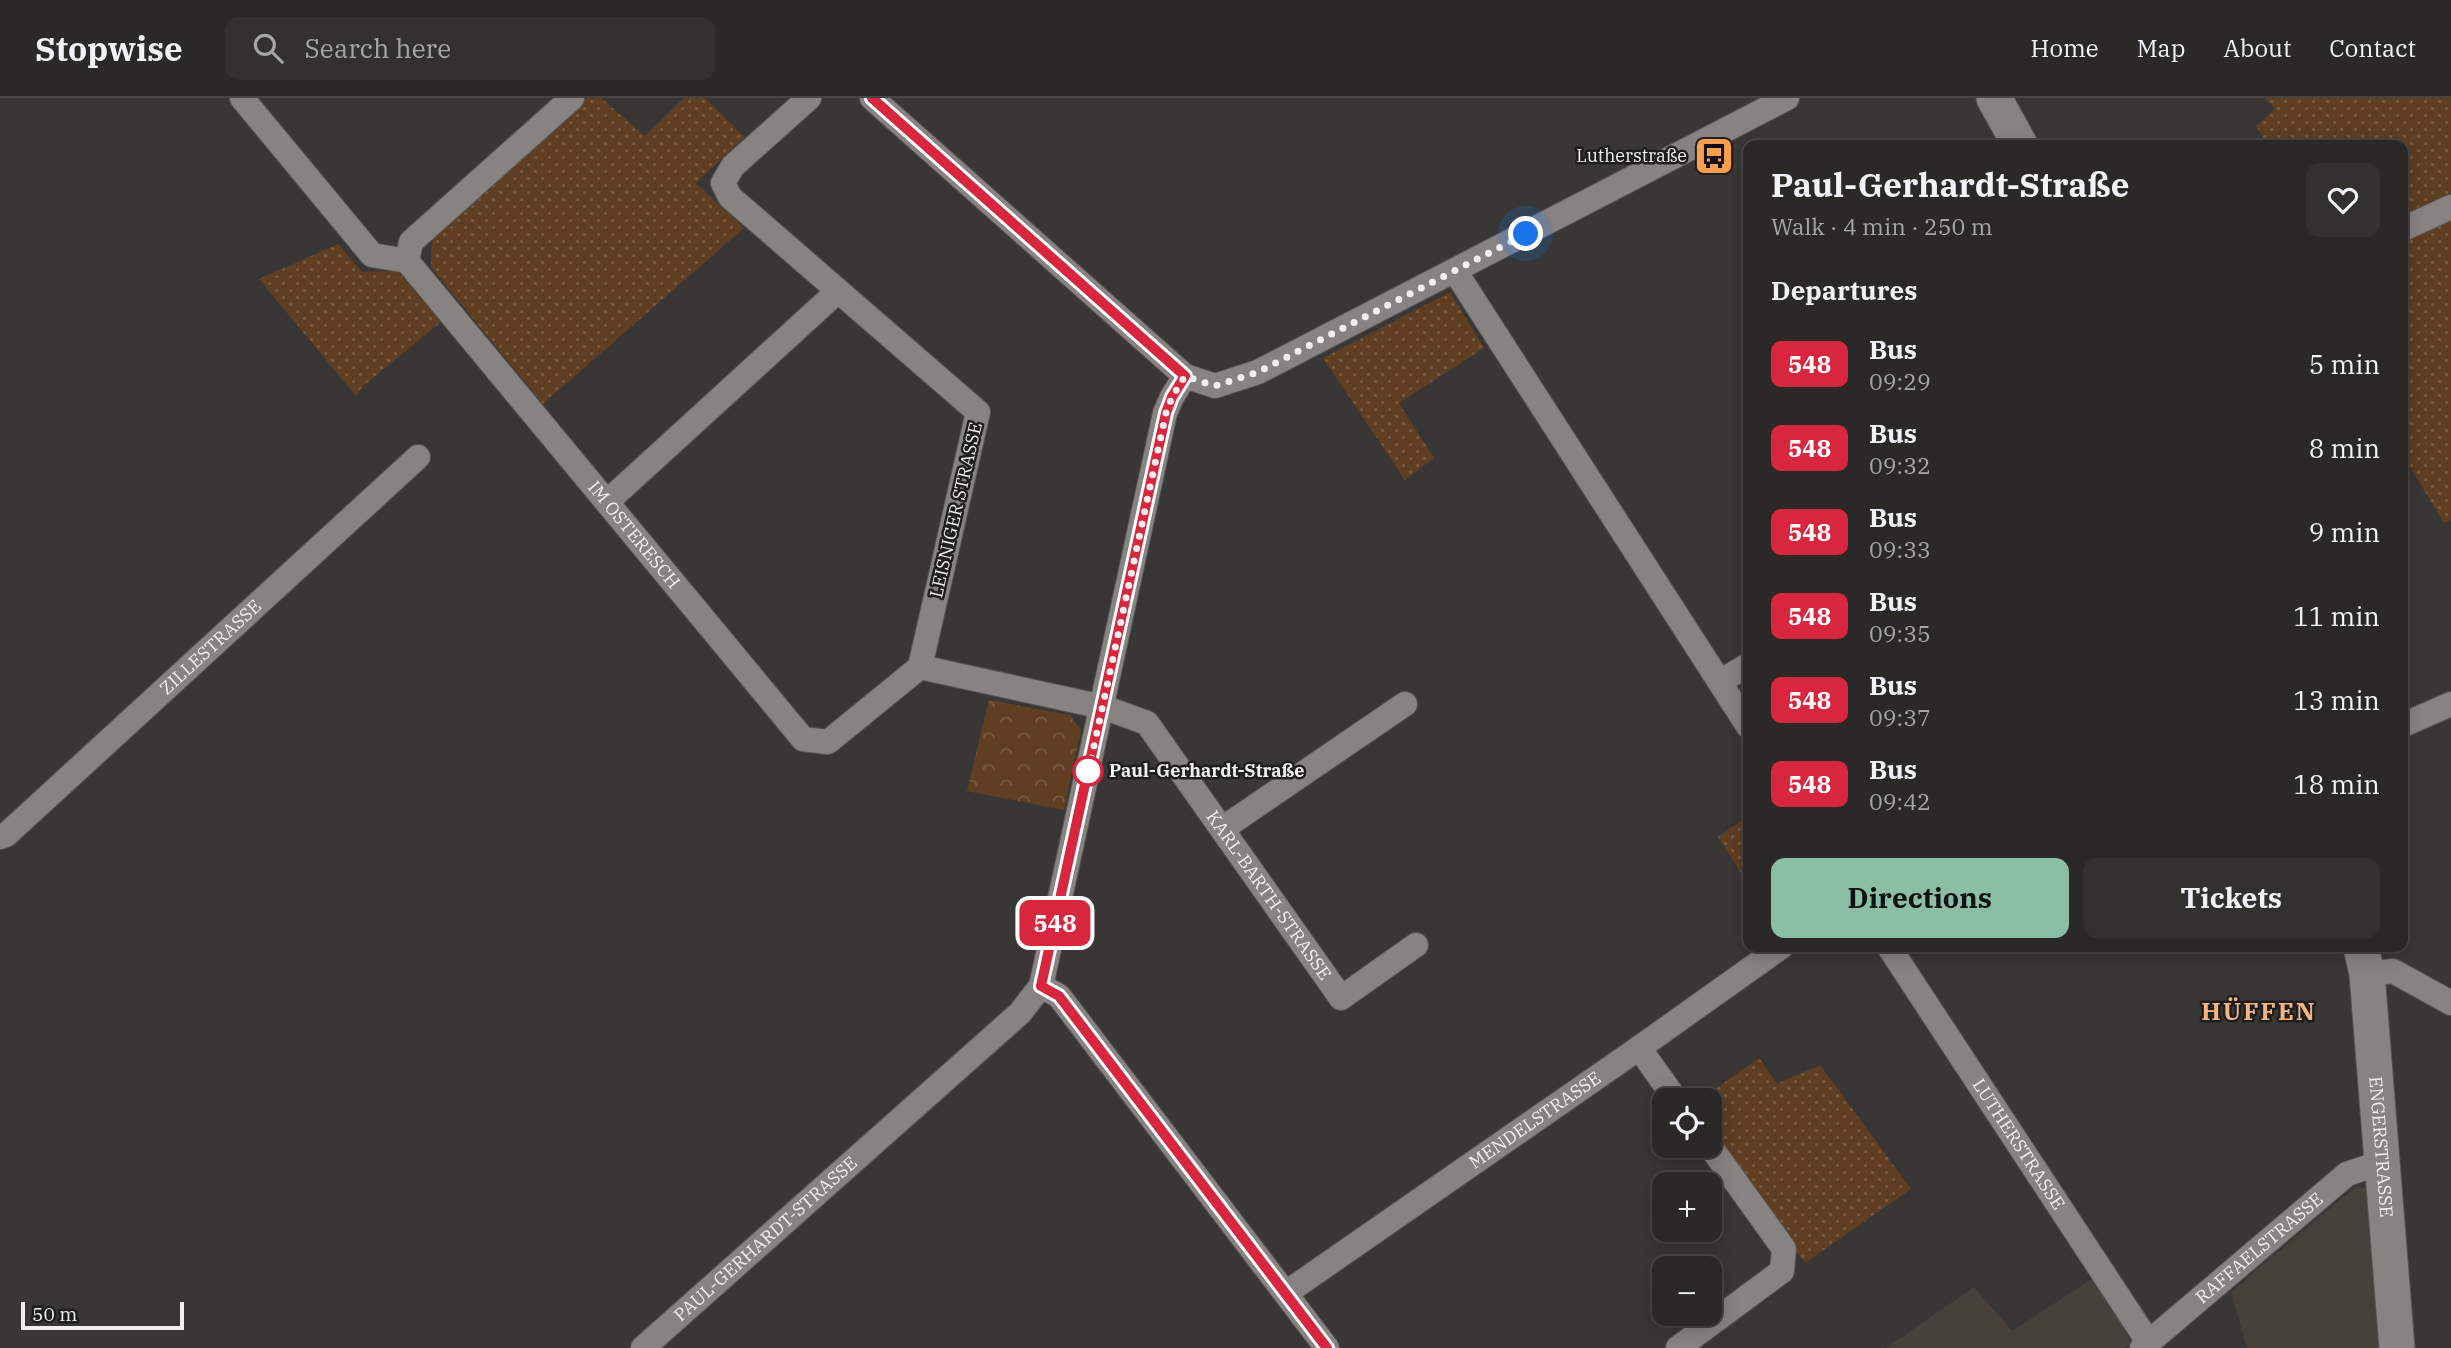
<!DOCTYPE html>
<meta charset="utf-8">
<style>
:root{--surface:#2b2928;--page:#333130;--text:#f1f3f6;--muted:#a6a6a8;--line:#474545;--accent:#8abfa5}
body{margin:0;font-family:"IBM Plex Serif",serif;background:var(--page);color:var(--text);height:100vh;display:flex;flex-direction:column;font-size:26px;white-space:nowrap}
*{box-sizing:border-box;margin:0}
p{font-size:23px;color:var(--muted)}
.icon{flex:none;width:38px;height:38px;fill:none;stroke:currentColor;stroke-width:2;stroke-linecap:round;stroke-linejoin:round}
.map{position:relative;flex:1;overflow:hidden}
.panel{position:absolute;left:1743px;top:42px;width:665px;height:812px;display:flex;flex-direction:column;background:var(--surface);border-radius:14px;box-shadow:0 4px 18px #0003,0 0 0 2px var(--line)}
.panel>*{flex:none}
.badge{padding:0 14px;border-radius:10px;font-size:24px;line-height:46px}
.tools{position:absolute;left:1652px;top:990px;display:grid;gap:14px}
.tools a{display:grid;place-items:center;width:70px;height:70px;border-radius:14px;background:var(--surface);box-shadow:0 4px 18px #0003,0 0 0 2px var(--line);font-size:35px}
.scale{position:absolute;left:21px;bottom:18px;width:163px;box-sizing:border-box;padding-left:7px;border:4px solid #f2f0ef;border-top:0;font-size:19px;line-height:24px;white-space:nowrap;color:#f2f0ef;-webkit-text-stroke:5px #1f1e1e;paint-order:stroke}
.you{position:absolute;width:35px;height:35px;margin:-18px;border:5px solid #fff;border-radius:50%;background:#1a73e8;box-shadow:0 0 0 10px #1a73e833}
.map>.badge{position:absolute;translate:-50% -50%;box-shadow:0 0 0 4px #fff}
h2{padding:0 28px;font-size:26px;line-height:63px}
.round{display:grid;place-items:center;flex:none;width:74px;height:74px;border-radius:14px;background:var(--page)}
.headline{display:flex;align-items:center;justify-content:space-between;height:119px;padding:0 28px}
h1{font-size:33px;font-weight:700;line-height:52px}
.button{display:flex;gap:14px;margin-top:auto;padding:14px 28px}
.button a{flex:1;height:80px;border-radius:14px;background:var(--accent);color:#111;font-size:28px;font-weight:700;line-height:80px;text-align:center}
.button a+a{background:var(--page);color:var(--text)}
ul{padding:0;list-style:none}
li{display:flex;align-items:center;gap:21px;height:84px;padding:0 28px}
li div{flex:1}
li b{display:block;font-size:26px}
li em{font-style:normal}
li .badge{min-width:77px;font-weight:700;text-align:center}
header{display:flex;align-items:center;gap:42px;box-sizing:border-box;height:98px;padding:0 35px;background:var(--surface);border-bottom:2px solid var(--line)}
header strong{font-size:33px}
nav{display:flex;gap:38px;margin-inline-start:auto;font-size:24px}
.search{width:490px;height:63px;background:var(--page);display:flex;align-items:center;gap:18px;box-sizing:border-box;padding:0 24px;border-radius:14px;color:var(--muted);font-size:26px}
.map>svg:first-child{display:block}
.built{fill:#47413b}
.grass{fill:url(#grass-dots)}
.forest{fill:url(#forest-crowns)}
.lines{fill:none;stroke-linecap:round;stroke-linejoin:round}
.street-casing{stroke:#575554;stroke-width:26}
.secondary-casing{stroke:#575554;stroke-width:37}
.street{stroke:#868381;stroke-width:24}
.secondary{stroke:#868381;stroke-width:35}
.line-casing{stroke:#fff;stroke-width:16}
.line{stroke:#d7263d;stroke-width:10}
.walk{stroke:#f2f0ef;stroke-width:7;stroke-dasharray:0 12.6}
.stop-dot{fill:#fff;stroke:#d7263d;stroke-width:3.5}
.labels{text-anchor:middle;stroke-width:5;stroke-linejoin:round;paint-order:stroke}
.poi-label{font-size:18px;fill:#f2f0ef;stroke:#1f1e1e;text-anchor:end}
.street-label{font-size:18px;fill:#f2f0ef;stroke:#1f1e1e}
.stop-label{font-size:18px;font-weight:bold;fill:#f2f0ef;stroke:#1f1e1e;text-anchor:start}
.district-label{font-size:24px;font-weight:bold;letter-spacing:2px;fill:#f3b480;stroke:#1f1e1e}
</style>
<header>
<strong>Stopwise</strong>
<div class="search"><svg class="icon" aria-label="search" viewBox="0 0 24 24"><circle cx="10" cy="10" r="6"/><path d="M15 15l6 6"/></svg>Search here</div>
<nav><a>Home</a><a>Map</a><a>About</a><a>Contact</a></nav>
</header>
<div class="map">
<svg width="2451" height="1250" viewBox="0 0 2451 1250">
<defs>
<pattern id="grass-dots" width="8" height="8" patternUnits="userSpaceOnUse" patternTransform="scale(1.75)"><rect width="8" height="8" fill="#5f3e22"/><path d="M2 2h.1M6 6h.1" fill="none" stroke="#765a42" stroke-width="1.8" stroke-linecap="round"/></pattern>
<pattern id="forest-crowns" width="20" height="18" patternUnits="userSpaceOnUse" patternTransform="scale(1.75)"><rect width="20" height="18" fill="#5f3e22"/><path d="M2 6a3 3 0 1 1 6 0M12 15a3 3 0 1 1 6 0" fill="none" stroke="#765a42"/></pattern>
</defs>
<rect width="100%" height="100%" fill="#393735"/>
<!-- built -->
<path class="built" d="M2355 1089 2369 1090 2382 1250H2247L2231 1194Z
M2098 1177 2131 1245 2125 1250H1886L1974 1189 2012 1233Z"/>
<!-- grass -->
<path class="grass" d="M587 0H601L645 38 684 0H705L745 39 696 85 744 130 543 306 431 169 432 140Z
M2265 0H2451V97L2403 119V47H2267L2256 28 2275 11Z
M2451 120V422L2444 425 2403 357V141Z
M338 146 362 174 397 173 441 224 363 288 356 298 259 181Z
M1450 194 1484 250 1399 305 1434 360 1405 382 1323 260Z
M1748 718V786L1718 739Z
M1759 960 1777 986 1820 967 1911 1091 1805 1165 1710 1033V1003H1698Z"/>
<!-- forest -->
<path class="forest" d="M989 602 1070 617 1081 632 1064 712 967 693Z"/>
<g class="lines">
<!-- street casing -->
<g class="street-casing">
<g id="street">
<path id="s1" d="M242 0 372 157 407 163 803 641 828 644 920 569 1103 609 1147 625 1341 900 1416 847"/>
<path d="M809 0 733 68 723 85 730 99 978 314 920 569"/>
<path d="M872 0 1185 278 1215 288 1258 274 1787 0"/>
<path d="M2403 131 2451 109"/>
<path d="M407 163 411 144 572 0"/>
<path d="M1455 173 1748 628"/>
<path d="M608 403 838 193"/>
<path d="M1721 583 1748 567"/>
<path d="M2403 627 2451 606"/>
<path d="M1222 731 1405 606"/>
<path id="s2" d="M0 739 6 737 418 359"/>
<path id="s3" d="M1889 849 2149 1245"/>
<path d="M2367 876 2393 873 2451 905"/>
<path d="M1041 888 1059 898 1327 1250"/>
<path d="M1639 950 1677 1003"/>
<path id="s4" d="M1286 1195 1639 950 1781 849"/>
<path id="s5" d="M643 1250 1020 915 1041 888 1165 315 1172 299 1185 278"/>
<path d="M1678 1250 1782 1173 1784 1151 1710 1048"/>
<path id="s6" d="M2142 1250 2347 1076 2383 1064"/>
</g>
</g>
<!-- secondary casing -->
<g class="secondary-casing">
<g id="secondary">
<path d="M1994 0 2020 47"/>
<path id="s7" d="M2361 849 2367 876 2397 1250"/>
</g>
</g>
<!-- street -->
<use href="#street" class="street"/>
<!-- secondary -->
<use href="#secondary" class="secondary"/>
</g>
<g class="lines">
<!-- line casing -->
<g class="line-casing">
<path id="line" d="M872 0 1185 278 1172 299 1166 315 1041 888 1059 898 1327 1250"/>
</g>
<!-- line -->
<use href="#line" class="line"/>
<!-- walk -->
<path class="walk" d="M1088 673 1086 685 1166 315 1172 299 1185 278 1215 288 1258 274 1526 136"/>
</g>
<!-- icons -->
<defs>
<g id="bus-square" transform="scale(2.0125)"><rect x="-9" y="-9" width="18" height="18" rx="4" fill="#fa9f4e" stroke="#1f1e1e"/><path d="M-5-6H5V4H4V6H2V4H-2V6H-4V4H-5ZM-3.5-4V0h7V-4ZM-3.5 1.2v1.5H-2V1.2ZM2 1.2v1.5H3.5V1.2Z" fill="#111"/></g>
</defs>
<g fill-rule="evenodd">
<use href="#bus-square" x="1714" y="58"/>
</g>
<!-- markers -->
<circle class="stop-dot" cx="1088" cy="673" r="14"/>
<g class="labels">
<!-- poi labels -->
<g class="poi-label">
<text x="1687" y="64">Lutherstraße</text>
</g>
<!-- street labels -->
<g class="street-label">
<text transform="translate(956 412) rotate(-77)" y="6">LEISNIGER STRASSE</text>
<text dy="6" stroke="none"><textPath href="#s1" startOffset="595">IM OSTERESCH</textPath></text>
<text dy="6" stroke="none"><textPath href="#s2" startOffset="284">ZILLESTRASSE</textPath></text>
<text dy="6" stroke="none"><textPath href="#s1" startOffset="1449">KARL-BARTH-STRASSE</textPath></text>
<text dy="6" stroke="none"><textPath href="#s4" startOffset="303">MENDELSTRASSE</textPath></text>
<text dy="6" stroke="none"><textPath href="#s3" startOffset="236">LUTHERSTRASSE</textPath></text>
<text dy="6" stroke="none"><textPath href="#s7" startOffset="201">ENGERSTRASSE</textPath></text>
<text dy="6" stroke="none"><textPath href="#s5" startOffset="164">PAUL-GERHARDT-STRASSE</textPath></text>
<text dy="6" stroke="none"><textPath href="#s6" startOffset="154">RAFFAELSTRASSE</textPath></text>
</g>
<!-- stop labels -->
<g class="stop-label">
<text x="1109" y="679">Paul-Gerhardt-Straße</text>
</g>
<!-- district labels -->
<g class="district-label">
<text x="2259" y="922">HÜFFEN</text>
</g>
</g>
</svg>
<div class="tools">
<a><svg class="icon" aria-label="locate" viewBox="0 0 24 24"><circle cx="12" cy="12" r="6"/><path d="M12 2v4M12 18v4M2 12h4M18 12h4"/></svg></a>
<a>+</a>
<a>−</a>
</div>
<div class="scale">50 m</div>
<div class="you" style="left:1526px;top:136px"></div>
<b class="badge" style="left:1055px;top:825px;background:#d7263d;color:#fff">548</b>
<section class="panel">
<div class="headline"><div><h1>Paul-Gerhardt-Straße</h1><p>Walk · 4 min · 250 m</p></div><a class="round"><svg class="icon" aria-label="heart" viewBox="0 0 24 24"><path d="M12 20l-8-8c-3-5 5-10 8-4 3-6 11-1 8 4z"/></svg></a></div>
<h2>Departures</h2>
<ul>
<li><span class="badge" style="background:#d7263d;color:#fff">548</span><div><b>Bus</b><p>09:29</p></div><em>5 min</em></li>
<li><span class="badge" style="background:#d7263d;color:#fff">548</span><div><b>Bus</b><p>09:32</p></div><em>8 min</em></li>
<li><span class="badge" style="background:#d7263d;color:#fff">548</span><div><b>Bus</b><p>09:33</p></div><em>9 min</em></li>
<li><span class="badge" style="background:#d7263d;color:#fff">548</span><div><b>Bus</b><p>09:35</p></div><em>11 min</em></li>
<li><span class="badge" style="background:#d7263d;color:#fff">548</span><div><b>Bus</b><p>09:37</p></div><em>13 min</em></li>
<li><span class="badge" style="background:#d7263d;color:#fff">548</span><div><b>Bus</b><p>09:42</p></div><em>18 min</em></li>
</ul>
<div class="button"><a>Directions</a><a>Tickets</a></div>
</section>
</div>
